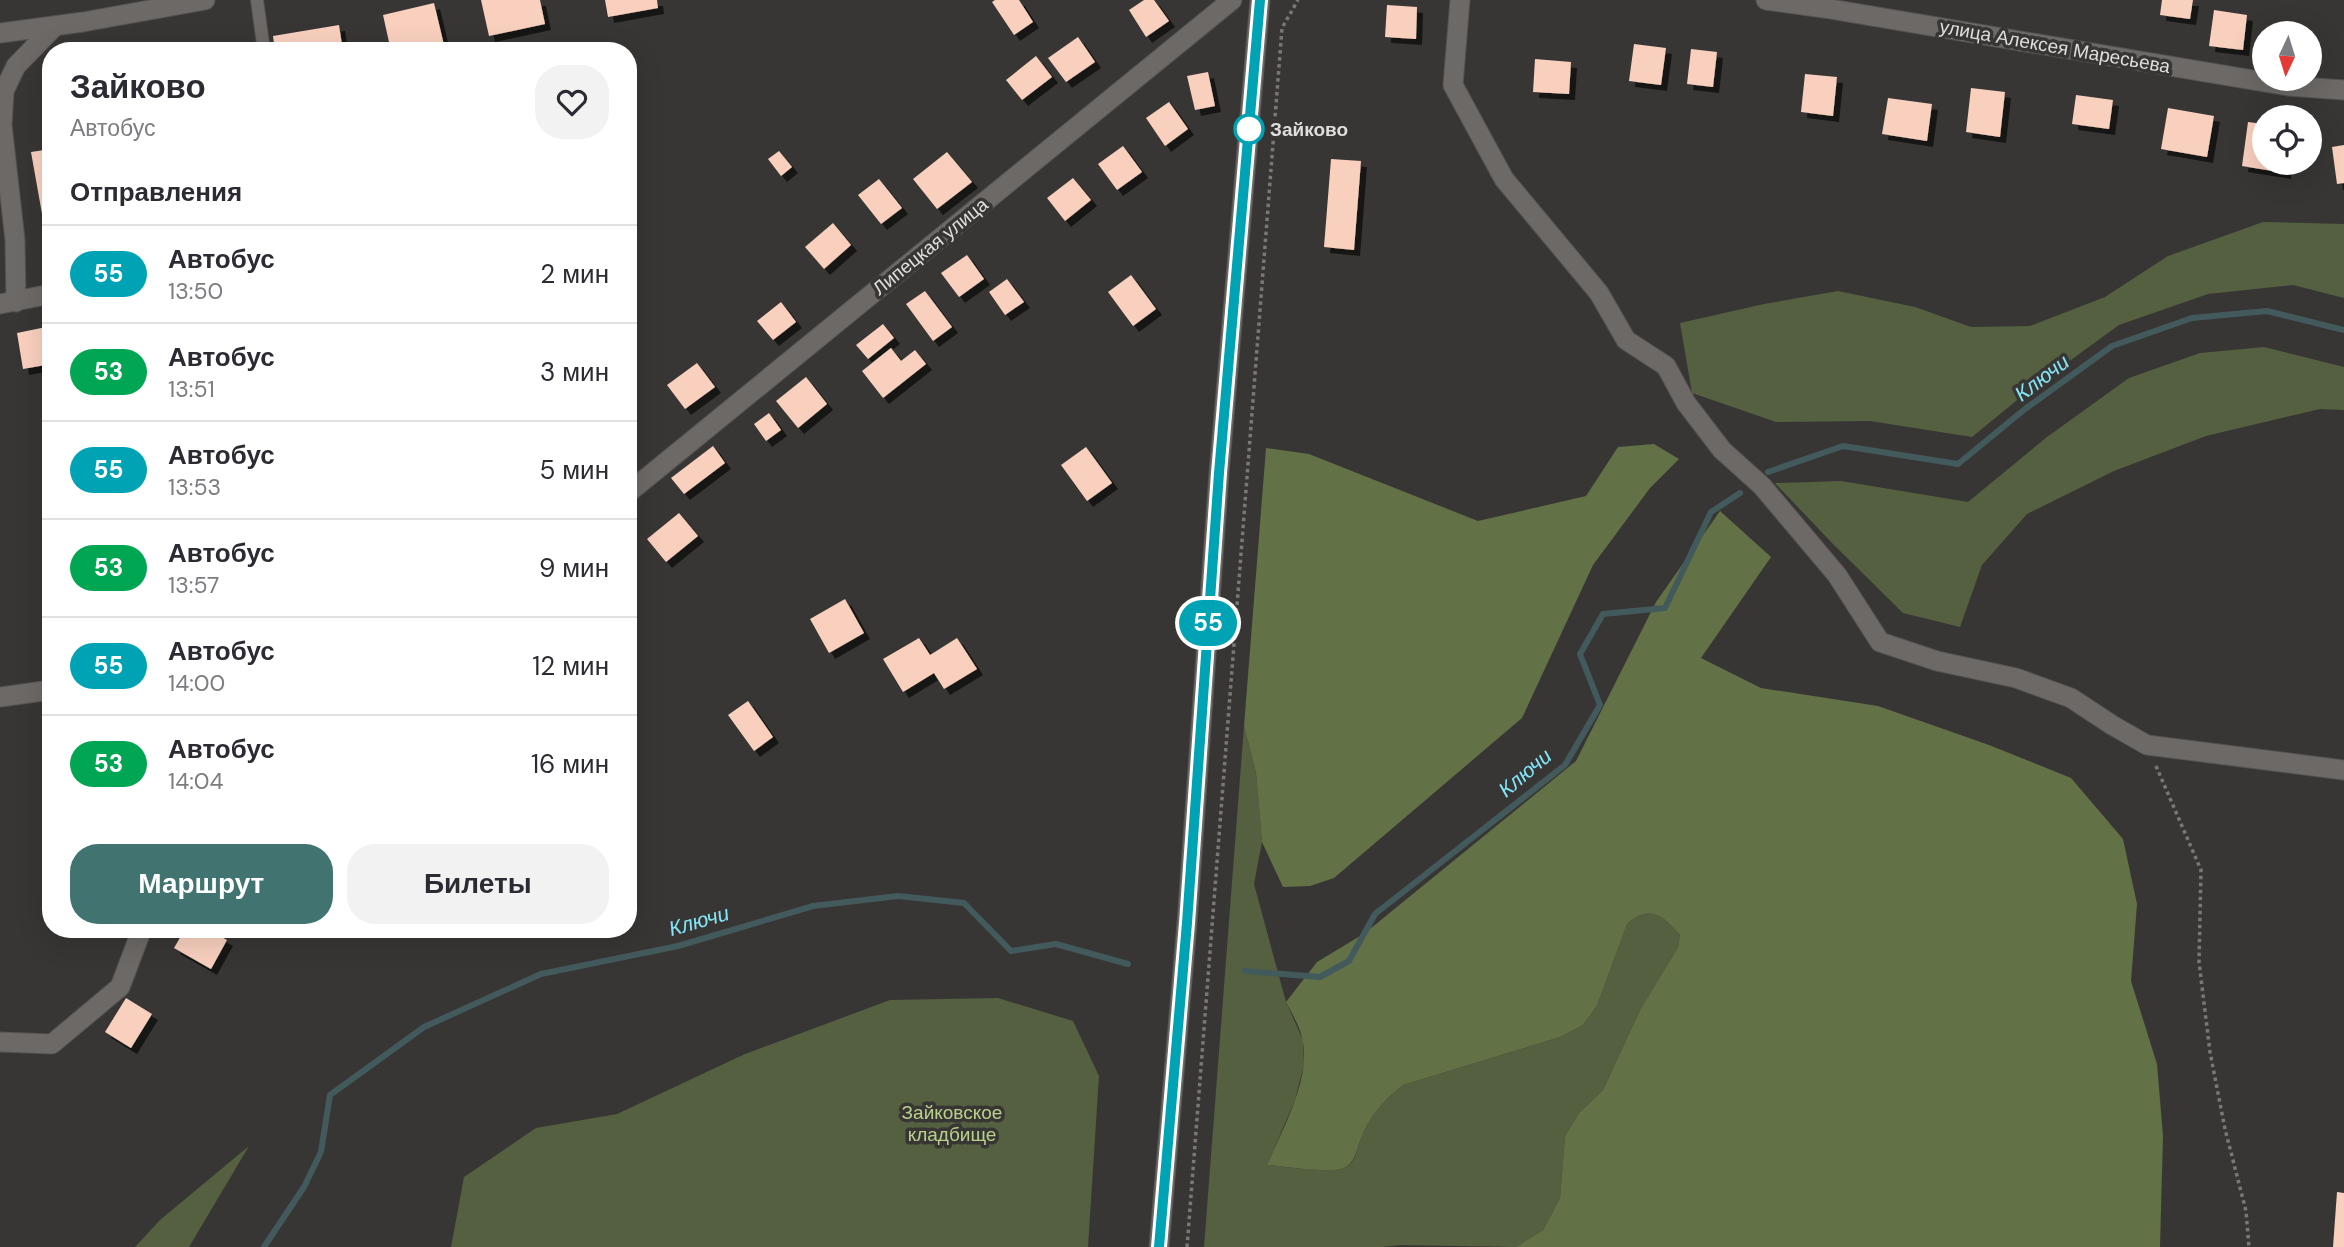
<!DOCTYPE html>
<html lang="ru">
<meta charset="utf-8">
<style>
:root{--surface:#fff;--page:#f2f2f3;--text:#2b2b33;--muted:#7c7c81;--line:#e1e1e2;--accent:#417470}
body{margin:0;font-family:"DM Sans",sans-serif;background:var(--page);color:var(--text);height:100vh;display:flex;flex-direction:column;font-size:26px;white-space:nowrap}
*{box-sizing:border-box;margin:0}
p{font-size:23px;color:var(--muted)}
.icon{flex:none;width:38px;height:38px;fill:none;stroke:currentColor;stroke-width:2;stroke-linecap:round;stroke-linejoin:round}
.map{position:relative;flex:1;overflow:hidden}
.drawer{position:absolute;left:42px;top:42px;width:595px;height:896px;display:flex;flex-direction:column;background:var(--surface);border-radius:28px;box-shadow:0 7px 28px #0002}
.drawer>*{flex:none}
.badge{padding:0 14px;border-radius:23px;font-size:24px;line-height:46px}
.needle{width:46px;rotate:184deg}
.tools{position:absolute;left:2252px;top:21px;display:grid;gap:14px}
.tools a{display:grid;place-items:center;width:70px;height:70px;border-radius:50%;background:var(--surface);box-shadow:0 7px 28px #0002;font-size:35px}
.map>.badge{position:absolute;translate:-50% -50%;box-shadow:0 0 0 4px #fff}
h2{padding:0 28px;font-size:26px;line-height:63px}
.round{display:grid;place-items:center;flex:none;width:74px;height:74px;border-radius:28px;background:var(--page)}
.overview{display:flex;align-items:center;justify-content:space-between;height:119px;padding:0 28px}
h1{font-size:33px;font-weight:700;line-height:52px}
.action{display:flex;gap:14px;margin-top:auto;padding:14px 28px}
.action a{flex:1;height:80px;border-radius:28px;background:var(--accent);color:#fff;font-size:28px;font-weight:700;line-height:80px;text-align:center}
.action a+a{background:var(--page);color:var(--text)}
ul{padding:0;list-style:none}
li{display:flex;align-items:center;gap:21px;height:98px;padding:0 28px;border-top:2px solid var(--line)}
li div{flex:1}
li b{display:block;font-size:26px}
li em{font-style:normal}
li .badge{min-width:77px;font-weight:700;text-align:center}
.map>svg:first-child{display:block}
.green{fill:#54603f}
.forest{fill:#627146}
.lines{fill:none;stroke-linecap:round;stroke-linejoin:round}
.stream{stroke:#435a5d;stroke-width:6}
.building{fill:#f9d0be;filter:url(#shadow)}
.service-casing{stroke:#555352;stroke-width:14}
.minor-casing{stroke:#555352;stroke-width:21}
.secondary-casing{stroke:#555352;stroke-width:21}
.path{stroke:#797876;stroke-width:3.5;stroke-dasharray:3.5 3.5;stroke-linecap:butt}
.service{stroke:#6c6967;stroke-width:12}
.minor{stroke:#6c6967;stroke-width:19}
.secondary{stroke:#6c6967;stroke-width:19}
.line-casing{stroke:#fff;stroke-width:16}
.line{stroke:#00a3b4;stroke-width:10}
.stop-dot{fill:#fff;stroke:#00a3b4;stroke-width:3.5}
.labels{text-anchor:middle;stroke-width:7;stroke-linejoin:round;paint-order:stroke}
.street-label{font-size:19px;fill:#dfdedd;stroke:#383634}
.stop-label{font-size:19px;font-weight:bold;fill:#dfdedd;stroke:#383634;text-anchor:start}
.park-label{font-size:19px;fill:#b8d08a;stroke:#383634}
.water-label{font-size:21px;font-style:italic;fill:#83e6f8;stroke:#383634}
</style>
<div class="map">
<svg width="2344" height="1247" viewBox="0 0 2344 1247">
<defs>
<filter id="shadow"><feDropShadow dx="6" dy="6" stdDeviation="0" flood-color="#0009"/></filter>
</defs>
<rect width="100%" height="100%" fill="#383634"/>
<!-- green -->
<path class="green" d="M2263 222 2344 224V298L2293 285 2208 294 2119 325 2027 392 1972 437 1870 421 1776 422 1692 393 1680 323 1764 304 1838 291 1915 307 1971 327 2030 326 2105 297 2168 256Z
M2264 347 2344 367V410L2320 409 2206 436 2114 471 2027 514 1982 565 1960 627 1903 613 1831 542 1775 483 1841 481 1968 502 2047 437 2129 378 2200 353Z
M1244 726 1256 773 1262 842 1254 884 1286 1002 1303 1040 1304 1064 1295 1100 1267 1165C1284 1166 1330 1174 1344 1168 1355 1164 1357 1150 1360 1141 1369 1116 1383 1101 1403 1085L1560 1037 1583 1025 1597 1006 1627 924C1649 904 1663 915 1680 935L1678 947 1640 1010 1603 1090 1579 1113 1565 1136 1560 1198 1543 1230 1516 1247 1401 1245 1382 1247H1204Z
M998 998 1073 1021 1099 1076 1088 1247H451L464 1177 536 1128 617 1114 745 1054 890 1000Z
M249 1146 189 1247H135L160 1220Z"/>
<!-- forest -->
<path class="forest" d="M1654 444 1679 459 1650 488 1593 565 1522 718 1334 878 1310 886 1283 887 1262 842 1256 773 1244 726 1266 448 1309 454 1478 521 1586 496 1618 447Z
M1720 511 1771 557 1701 658 1761 688 1878 706 1989 745 2071 778 2123 839 2137 904 2131 981 2157 1064 2163 1136 2160 1247H1516L1543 1230 1560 1198 1565 1136 1579 1113 1603 1090 1640 1010 1678 947 1680 935C1663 915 1649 904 1627 924L1597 1006 1583 1025 1560 1037 1403 1085C1383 1101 1369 1116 1360 1141 1357 1150 1354 1164 1344 1168 1329 1174 1284 1166 1267 1165 1282 1130 1310 1081 1303 1042 1301 1028 1292 1014 1286 1002L1317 962 1365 933 1576 761 1656 602Z"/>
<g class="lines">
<!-- stream -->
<path class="stream" d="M1768 472 1843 446 1958 464 2025 409 2112 346 2192 318 2267 311 2344 330
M1245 971 1320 977 1349 961 1375 914 1565 765 1600 705 1580 654 1603 614 1665 608 1711 512 1740 493
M264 1247 304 1187 321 1152 330 1095 424 1027 541 974 678 946 813 906 898 896 964 903 1011 951 1056 944 1128 964"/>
</g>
<!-- building -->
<path class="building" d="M481 0H540L545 24 489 36Z
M605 0H657L658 8 608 17Z
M995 0H1019L1033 22 1014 35 992 2Z
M1144 0H1154L1169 21 1146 37 1129 10Z
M2162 0H2193L2190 19 2160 15Z
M434 3 444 45 419 51H391L383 15Z
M1387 5 1417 7 1416 39 1385 37Z
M2214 10 2247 15 2243 50 2209 46Z
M339 25 343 51H275L273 36Z
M1078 37 1095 62 1066 82 1048 58Z
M1634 44 1666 48 1661 85 1629 81Z
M1691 49 1717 52 1713 87 1687 84Z
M1036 56 1052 77 1022 100 1006 80Z
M1535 59 1571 62 1569 94 1533 92Z
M1208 72 1215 106 1195 110 1187 76Z
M1805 74 1837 77 1833 116 1801 112Z
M1971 88 2005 92 2000 137 1966 132Z
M2076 95 2113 100 2109 129 2072 124Z
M1888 98 1932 104 1927 141 1882 134Z
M1169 102 1188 129 1165 146 1146 118Z
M2168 108 2214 116 2207 157 2161 149Z
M2248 122 2264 124V163H2286L2285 173 2242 166Z
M2344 145V183L2337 184 2332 147Z
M1123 146 1142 172 1117 190 1098 164Z
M51 149V252L49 253 31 152Z
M779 151 792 167 781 176 768 159Z
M947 152 972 182 937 209 913 179Z
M1331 159 1361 161 1354 250 1324 247Z
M1073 178 1091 200 1065 221 1047 198Z
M879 179 902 208 881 224 858 195Z
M833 223 851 245 824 269 805 247Z
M967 255 984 279 959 297 941 273Z
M1131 275 1156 309 1133 326 1108 292Z
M1007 279 1024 302 1005 315 989 292Z
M925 291 952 327 933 341 906 304Z
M781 302 796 322 773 340 757 321Z
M883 324 894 338 868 359 856 345Z
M51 326V364L23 369 17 333Z
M891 348 901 361 915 350 926 364 883 398 862 371Z
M697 363 715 387 685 409 667 385Z
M806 377 827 404 798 428 776 401Z
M769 413 781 430 766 441 754 424Z
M713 446 725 463 684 494 671 478Z
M1086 447 1112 483 1087 501 1061 465Z
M679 513 698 536 666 562 647 539Z
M845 599 864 633 829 653 810 619Z
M919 638 930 655 957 638 977 669 944 689 934 673 903 692 883 659Z
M748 701 773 737 754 751 728 715Z
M185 929H207L227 940 211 969 174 948Z
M126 998 152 1014 131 1048 105 1032Z
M2337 1192 2344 1193V1247H2333Z"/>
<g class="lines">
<!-- service casing -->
<g class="service-casing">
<path id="service" d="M257 0 264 51"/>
</g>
<!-- minor casing -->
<g class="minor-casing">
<path id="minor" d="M1460 0 1453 85 1504 179 1599 293 1626 340 1666 366 1686 403 1722 450 1762 486 1837 575 1880 642 1937 661 2016 678 2071 698 2112 725 2147 745 2344 770
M1766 0 1824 8 2288 86 2344 90
M0 33 83 22 205 0
M16 302 15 240 2 125 4 91 16 66 55 26
M0 304 51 294
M628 493 1232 0
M0 697 51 690
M0 1042 52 1044 120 987 142 929"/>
</g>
<!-- secondary casing -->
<g class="secondary-casing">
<path id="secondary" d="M1159 1247 1187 923 1219 473 1260 0"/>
</g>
<!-- path -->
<path class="path" d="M2156 766 2201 870 2199 962 2210 1052 2225 1129 2246 1211 2249 1247
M1187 1247 1282 28 1298 0"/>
<!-- service -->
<use href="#service" class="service"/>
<!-- minor -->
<use href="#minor" class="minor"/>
<!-- secondary -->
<use href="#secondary" class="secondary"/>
</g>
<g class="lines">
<!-- line casing -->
<g class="line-casing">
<path id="line" d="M1159 1247 1187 923 1219 473 1260 0"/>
</g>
<!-- line -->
<use href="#line" class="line"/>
</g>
<!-- markers -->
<circle class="stop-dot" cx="1249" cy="129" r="14"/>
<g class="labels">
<!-- street labels -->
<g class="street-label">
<text transform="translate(2055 46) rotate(10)" y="7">улица Алексея Маресьева</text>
<text transform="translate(930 246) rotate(-39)" y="7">Липецкая улица</text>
</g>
<!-- stop labels -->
<g class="stop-label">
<text x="1270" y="136">Зайково</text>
</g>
<!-- park labels -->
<g class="park-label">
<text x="952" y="1119">Зайковское<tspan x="952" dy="22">кладбище</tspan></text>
</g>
<!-- water labels -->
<g class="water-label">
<text transform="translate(2042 378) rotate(-37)" y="7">Ключи</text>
<text transform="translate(1525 773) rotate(-40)" y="7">Ключи</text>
<text transform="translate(699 921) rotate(-16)" y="7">Ключи</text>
</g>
</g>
</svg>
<div class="tools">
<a><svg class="needle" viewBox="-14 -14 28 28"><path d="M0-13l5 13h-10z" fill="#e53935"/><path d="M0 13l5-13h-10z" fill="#7c7c81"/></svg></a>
<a><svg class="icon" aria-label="locate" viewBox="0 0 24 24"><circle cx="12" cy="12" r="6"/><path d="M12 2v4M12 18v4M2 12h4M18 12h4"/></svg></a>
</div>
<b class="badge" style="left:1208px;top:623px;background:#00a3b4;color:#fff">55</b>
<section class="drawer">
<div class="overview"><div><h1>Зайково</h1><p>Автобус</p></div><a class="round"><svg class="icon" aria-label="heart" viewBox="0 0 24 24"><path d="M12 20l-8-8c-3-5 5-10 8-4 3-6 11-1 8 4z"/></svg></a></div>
<h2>Отправления</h2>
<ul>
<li><span class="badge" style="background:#00a3b4;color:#fff">55</span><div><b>Автобус</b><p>13:50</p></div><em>2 мин</em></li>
<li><span class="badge" style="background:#00a651;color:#fff">53</span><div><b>Автобус</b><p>13:51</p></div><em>3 мин</em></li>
<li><span class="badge" style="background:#00a3b4;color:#fff">55</span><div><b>Автобус</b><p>13:53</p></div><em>5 мин</em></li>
<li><span class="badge" style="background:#00a651;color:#fff">53</span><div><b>Автобус</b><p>13:57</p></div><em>9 мин</em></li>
<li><span class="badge" style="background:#00a3b4;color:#fff">55</span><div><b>Автобус</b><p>14:00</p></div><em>12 мин</em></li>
<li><span class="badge" style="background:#00a651;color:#fff">53</span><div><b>Автобус</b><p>14:04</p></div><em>16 мин</em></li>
</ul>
<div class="action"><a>Маршрут</a><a>Билеты</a></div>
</section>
</div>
